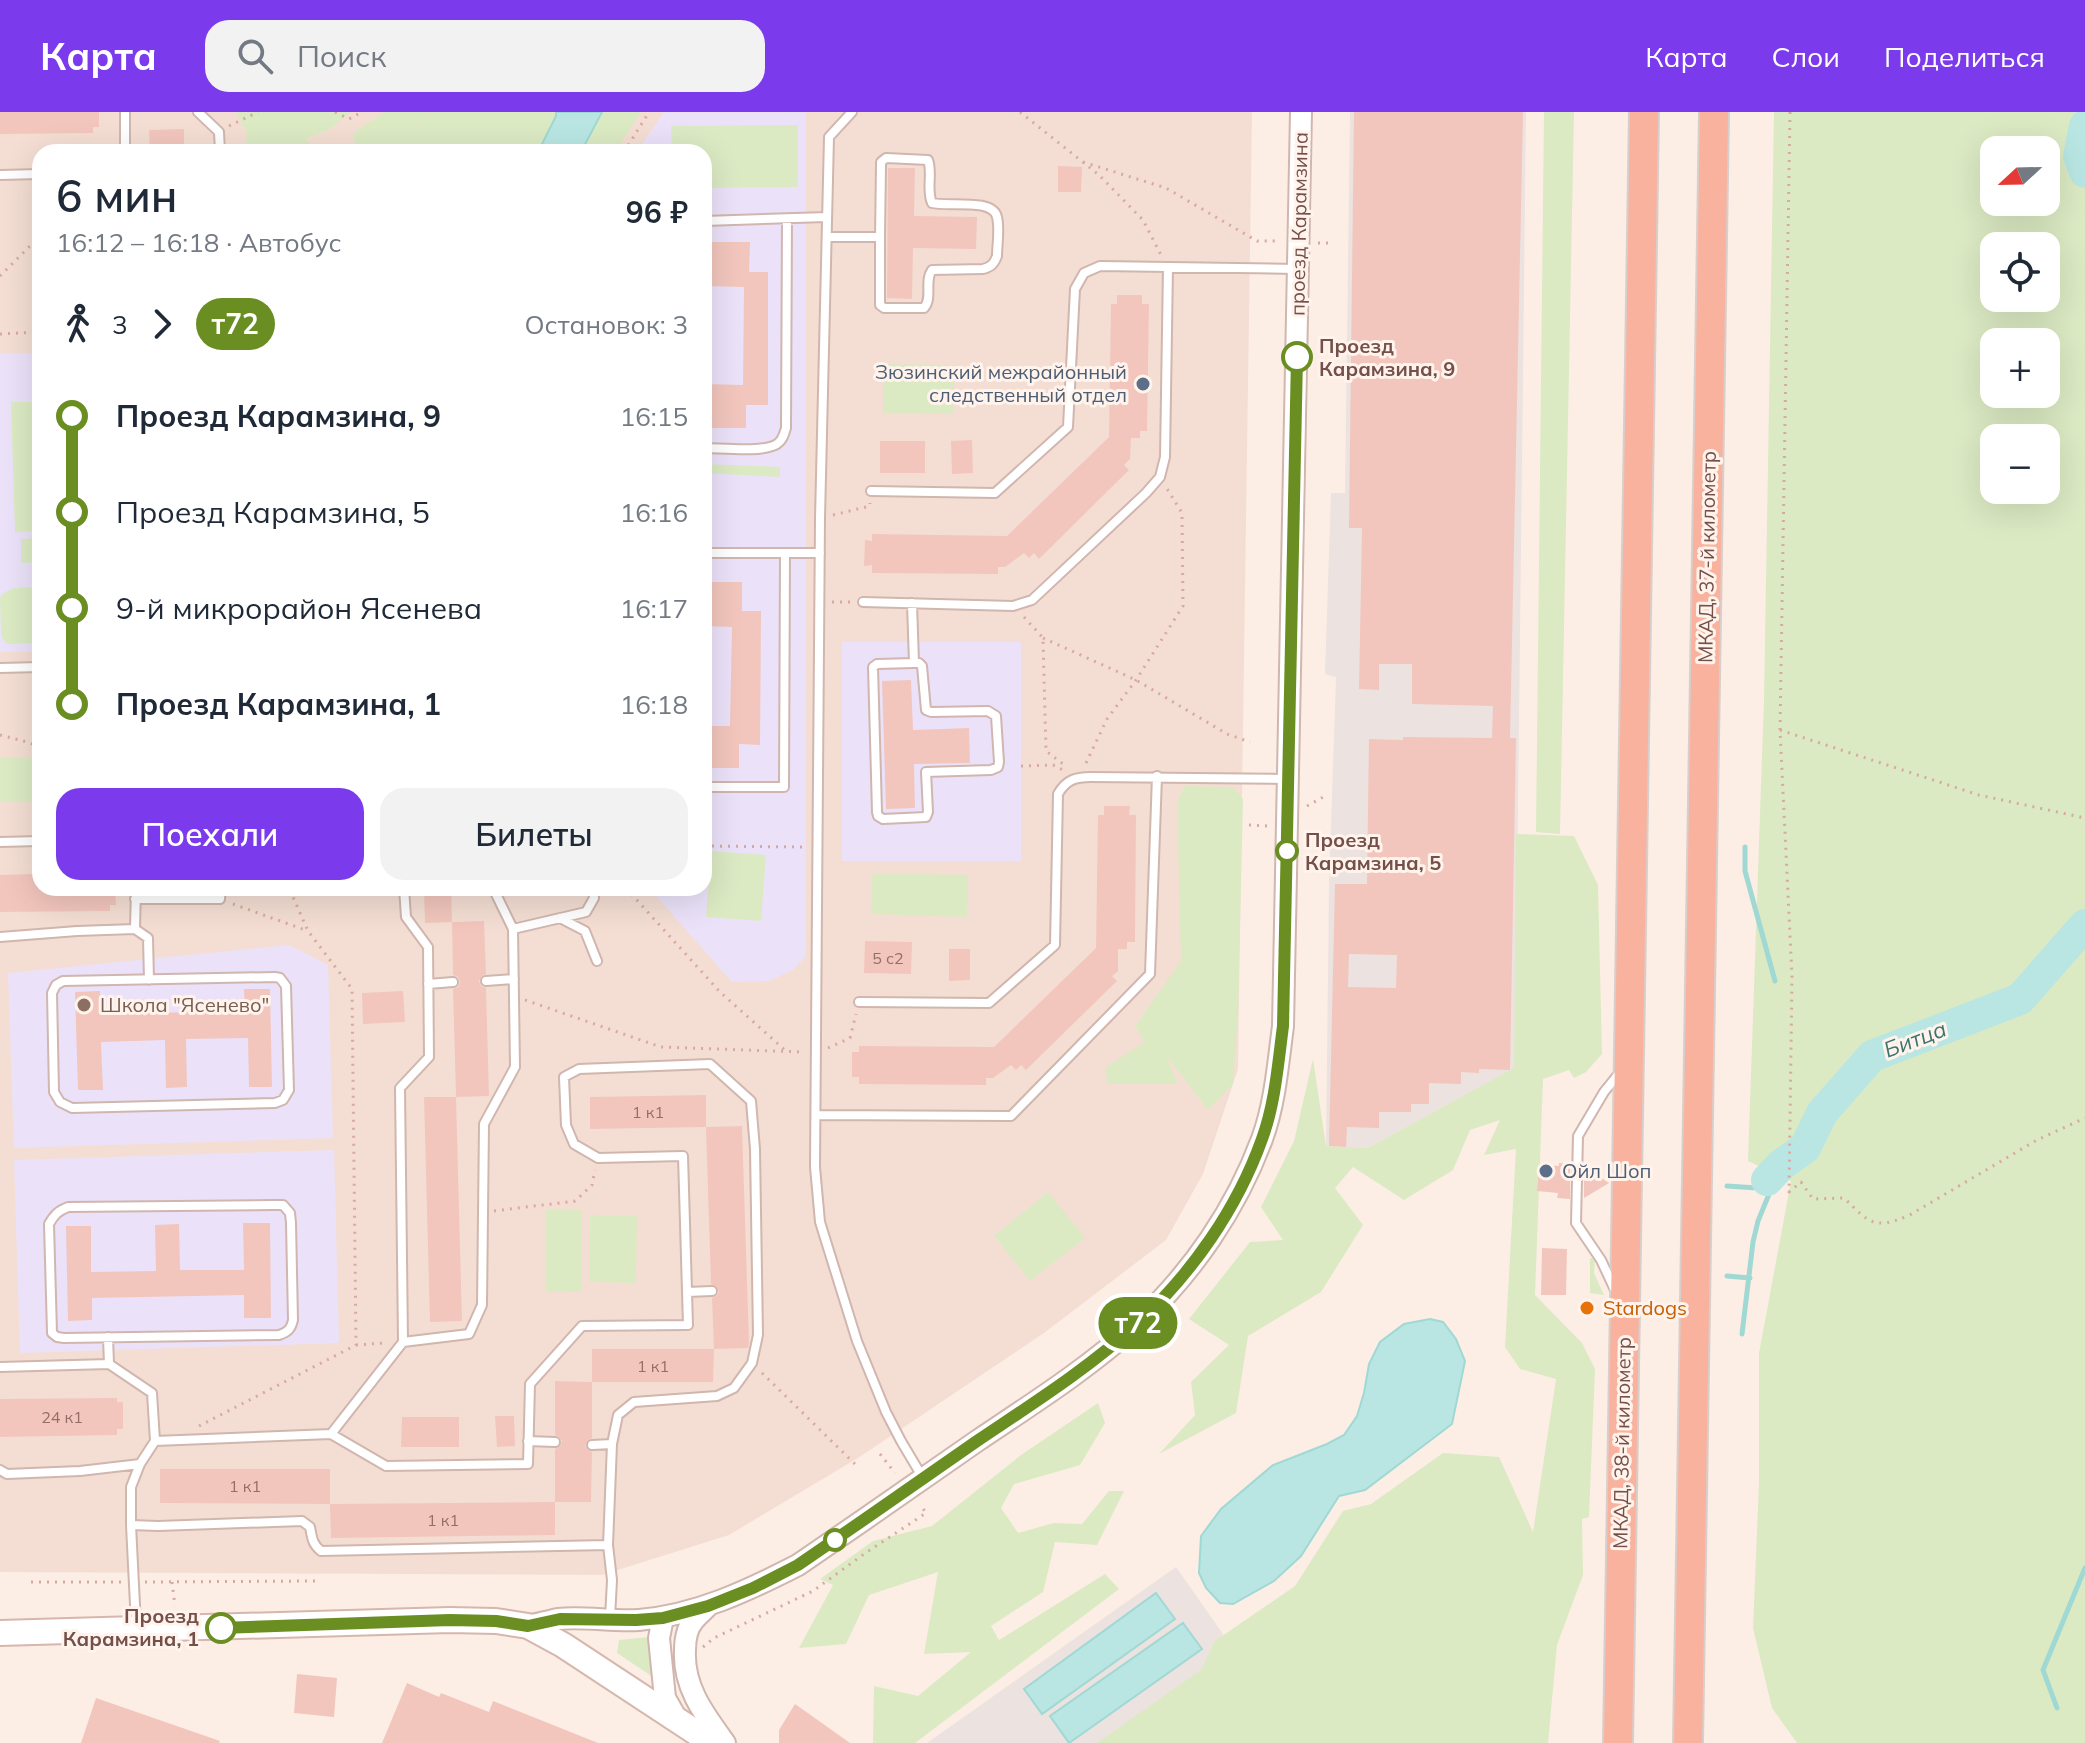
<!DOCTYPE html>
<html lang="ru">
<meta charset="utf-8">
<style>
:root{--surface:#fff;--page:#f2f2f3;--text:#1f2937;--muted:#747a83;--accent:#7c3aed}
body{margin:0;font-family:Mulish,sans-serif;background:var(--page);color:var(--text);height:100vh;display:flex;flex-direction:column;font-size:30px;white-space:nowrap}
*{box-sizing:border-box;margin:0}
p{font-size:26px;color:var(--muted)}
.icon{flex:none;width:44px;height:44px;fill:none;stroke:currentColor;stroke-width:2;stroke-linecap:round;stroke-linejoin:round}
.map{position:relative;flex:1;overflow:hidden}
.side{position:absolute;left:32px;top:32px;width:680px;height:752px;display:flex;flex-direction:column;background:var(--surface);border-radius:24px;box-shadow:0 8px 32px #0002}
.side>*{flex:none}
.badge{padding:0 16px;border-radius:26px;font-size:28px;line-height:52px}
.needle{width:52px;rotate:248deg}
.buttons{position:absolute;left:1980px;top:24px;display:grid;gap:16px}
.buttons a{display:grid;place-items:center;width:80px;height:80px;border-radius:16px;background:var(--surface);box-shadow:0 8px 32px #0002;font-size:40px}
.map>.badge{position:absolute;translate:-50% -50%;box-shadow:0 0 0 4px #fff}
.legs{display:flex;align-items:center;gap:12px;height:88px;padding:0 24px;font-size:26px}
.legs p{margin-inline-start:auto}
.summary{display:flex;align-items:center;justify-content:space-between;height:136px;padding:0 24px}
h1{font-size:44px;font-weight:600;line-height:60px}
.button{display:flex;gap:16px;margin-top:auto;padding:16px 24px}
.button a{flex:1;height:92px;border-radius:24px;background:var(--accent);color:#fff;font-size:32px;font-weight:600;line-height:92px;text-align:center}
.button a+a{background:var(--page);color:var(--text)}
ul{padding:0 24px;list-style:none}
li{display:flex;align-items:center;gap:28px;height:96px;font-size:30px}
li i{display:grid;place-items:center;width:12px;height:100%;margin:0 10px;background:currentColor}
li i::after{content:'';width:20px;height:20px;margin:-10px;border:6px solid;border-radius:50%;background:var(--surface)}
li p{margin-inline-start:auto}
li:first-child i{background:linear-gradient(#0000 50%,currentColor 0)}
li:last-child i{background:linear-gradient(currentColor 50%,#0000 0)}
header{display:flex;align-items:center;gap:48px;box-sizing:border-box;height:112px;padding:0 40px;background:var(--accent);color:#fff}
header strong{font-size:38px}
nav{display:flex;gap:44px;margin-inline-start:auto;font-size:28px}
.search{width:560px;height:72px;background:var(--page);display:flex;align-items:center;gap:20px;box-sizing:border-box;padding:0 28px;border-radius:24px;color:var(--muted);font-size:30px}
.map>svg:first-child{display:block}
.residential{fill:#f4ded3;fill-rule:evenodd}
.industrial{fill:#ece2df}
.education{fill:#ebe2f9}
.green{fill:#dbeac3;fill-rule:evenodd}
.water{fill:#b9e6e3;stroke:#a0d8d4;stroke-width:2}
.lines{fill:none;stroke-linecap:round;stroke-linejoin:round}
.stream{stroke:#a0d8d4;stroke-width:5}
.river{stroke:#b9e6e3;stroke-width:32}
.building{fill:#f2c6bd;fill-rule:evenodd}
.service-casing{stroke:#d0b6ae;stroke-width:12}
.tertiary-casing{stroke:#d0b6ae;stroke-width:24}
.secondary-casing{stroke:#d6b6ad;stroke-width:28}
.trunk-casing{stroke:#d8cecc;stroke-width:32}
.path{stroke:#d7a9a0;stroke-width:3;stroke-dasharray:2 6;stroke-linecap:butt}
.service{stroke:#fff;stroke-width:8}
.tertiary{stroke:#fff;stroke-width:20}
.secondary{stroke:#fff;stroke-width:24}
.trunk{stroke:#f8b29d;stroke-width:28}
.line-1-casing{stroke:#fff;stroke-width:18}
.line-1{stroke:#6b8e23;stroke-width:12}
.stop-1-dot{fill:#fff;stroke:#6b8e23;stroke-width:4}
.service-dot{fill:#5c6f8a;stroke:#fff3eb;stroke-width:3}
.education-dot{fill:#8d6e63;stroke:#fff3eb;stroke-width:3}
.food-dot{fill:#e8710a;stroke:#fff3eb;stroke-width:3}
.labels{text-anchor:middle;stroke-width:6;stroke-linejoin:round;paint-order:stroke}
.number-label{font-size:16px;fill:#946e67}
.street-label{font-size:20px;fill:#75504a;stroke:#fff3eb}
.stop-label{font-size:20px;font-weight:bold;fill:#75504a;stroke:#fff3eb;text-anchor:start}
.service-label{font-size:20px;fill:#4e5e75;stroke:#fff3eb;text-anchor:end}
.education-label{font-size:20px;fill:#785e54;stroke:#fff3eb;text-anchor:start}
.food-label{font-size:20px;fill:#c56008;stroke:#fff3eb;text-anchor:start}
.water-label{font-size:22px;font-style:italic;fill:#3b7470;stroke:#fff3eb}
</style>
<header>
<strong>Карта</strong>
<div class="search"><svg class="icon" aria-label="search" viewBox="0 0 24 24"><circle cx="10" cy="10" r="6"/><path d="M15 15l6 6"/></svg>Поиск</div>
<nav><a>Карта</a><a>Слои</a><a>Поделиться</a></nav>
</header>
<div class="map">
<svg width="2085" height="1631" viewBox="0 0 2085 1631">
<rect width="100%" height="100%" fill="#fceee5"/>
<!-- residential -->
<path class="residential" d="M0 0H1252L1238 957 1203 1062 1166 1128 1044 1221 858 1346 729 1423 602 1463 0 1460ZM40 40H704V776H40Z"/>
<!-- industrial -->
<path class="industrial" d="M1350 0H1526L1515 956 1368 1036 1326 1034 1329 774 1336 565 1325 562 1331 381H1345Z
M1176 1455 1239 1545 1118 1631H927Z"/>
<!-- education -->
<path class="education" d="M664 0H806V844L793 858 769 869 732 870 649 776H704V40H637Z
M40 241V540H0V242Z
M842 530H1021V749H842Z
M289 833 328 853 333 1026 14 1036 8 861Z
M334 1038 339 1231 20 1241 14 1048Z"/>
<!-- green -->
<path class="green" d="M238 0H351L330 17 305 27 321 40H245L247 22 236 1Z
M384 0H429V2L433 0H641L615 40H356L353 21Z
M1544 0H1574L1560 722 1536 720Z
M1774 0H2085V1631H1797L1772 1596 1753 1516 1759 1370V1241L1791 1069 1748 1049 1764 587ZM1994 38H2046V90H1994ZM1994 134H2046V186H1994ZM1994 230H2046V282H1994ZM1994 326H2046V378H1994Z
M798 13V75L704 76V40H672L671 14Z
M883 252 954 253V302L883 301Z
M11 290H40V419L15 420Z
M704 352 780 355V365L704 361Z
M40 426V450L21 451V427Z
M40 475V531L7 532 1 524 0 485C9 473 26 476 40 475Z
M0 645H40V690H0Z
M1185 674 1233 675 1243 687 1238 901 1233 972 1208 998 1166 943 1178 972H1107L1106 955 1145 930 1135 914 1181 849 1177 689Z
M1516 722 1574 724 1598 773 1602 942 1586 960 1574 966 1569 958 1543 967 1535 1183 1582 1231 1595 1257 1589 1405 1582 1407 1583 1463 1557 1533 1548 1631H1097L1201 1558 1215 1529 1295 1474 1343 1399 1371 1392 1443 1341 1499 1345 1533 1420 1556 1267 1520 1257 1505 1235 1516 1037 1484 1043 1500 1008 1470 1018 1453 1058 1404 1088 1353 1055 1335 1076 1363 1113 1321 1180 1248 1224 1236 1301 1159 1342 1195 1303 1191 1270 1229 1233 1189 1207 1250 1130 1283 1128 1261 1095 1294 1029 1313 947 1326 1034 1368 1036 1514 956Z
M711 739 766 743 761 809 706 805Z
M872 761 968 763 967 805 871 802Z
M1048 1080 1085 1126 1030 1169 994 1124Z
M546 1098H582L581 1180 546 1179Z
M590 1103 637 1104 636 1171 589 1170Z
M1590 1146 1595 1147 1594 1161 1604 1183 1590 1181Z
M1098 1291 1105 1311 1080 1353 1014 1372 1001 1396 1018 1421 1054 1411 1082 1412 1109 1379H1124L1097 1433 1055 1430 1043 1480 991 1514 999 1528 1105 1462 1119 1477 915 1631H873L874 1574 918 1584 971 1540 924 1542 938 1460 869 1483 846 1532 799 1536 833 1473 820 1467 873 1429 932 1414 1021 1343Z
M650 1525 659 1569 617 1541 619 1528Z"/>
<!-- water -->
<path class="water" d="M556 0H602L581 40H538L556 4Z
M1430 1207 1443 1210 1456 1227 1465 1249 1452 1312 1365 1378 1339 1384 1301 1444 1274 1469 1233 1492 1220 1491 1206 1476 1199 1461 1201 1424 1221 1397 1273 1353 1327 1332 1344 1323 1357 1304 1364 1281 1369 1252 1380 1230 1404 1212Z
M1156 1481 1175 1507 1042 1602 1024 1577Z
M1183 1511 1202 1537 1069 1631 1050 1604Z"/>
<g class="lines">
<!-- stream -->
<path class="stream" d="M1745 735V759L1775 869
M1727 1074 1772 1077
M1727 1164 1750 1166
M1742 1222 1753 1130 1758 1109 1781 1053
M2057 1596 2043 1558 2085 1456"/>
<!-- river -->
<path class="river" d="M2085 14 2079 44 2085 60
M1767 1068 1781 1053 1805 1036 1822 1001 1872 944 2020 887 2085 813"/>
</g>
<!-- building -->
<path class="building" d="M0 0H99V15H93V21L0 22Z
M1354 0H1523L1510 626H1516L1510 958 1479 957V961L1461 960V972L1429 971V992H1411V1000H1379V1016L1347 1015 1346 1035 1329 1034 1335 772H1367L1369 627 1403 628V625L1492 626 1493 594 1412 592V552H1379V578L1359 577 1362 416H1349ZM1349 842 1397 843 1396 876 1348 875Z
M184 17V40H150L149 18Z
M1058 54 1082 55 1081 80H1058Z
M888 56H915L914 104 977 105 976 137 913 136 912 187 887 186Z
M704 130H750L749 160H768V293H746V316H704V272L743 273 744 175 704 174Z
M1117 183H1142V192H1149L1147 319H1140V326H1131L1130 347 1124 353 1129 358 1039 447 1034 441 1029 446 1024 441 1005 455H998V462L872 461V453L864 454 865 428 872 429V422L1007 424 1109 325 1111 192H1117Z
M972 328 973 361 952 362 951 329Z
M880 329H925V361H880Z
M704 470H742V499H761L760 633 739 632V656H704V614H730L732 515 704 514Z
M911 568 913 618 969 616 970 651 914 652 915 696 886 697 882 569Z
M1104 694H1130L1129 703H1136L1135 830H1127V837H1118V859L1112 864 1117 869 1026 958 1021 953 1016 958 1011 953 993 966H986V973L859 972V965H852V940H859V934L994 935 1096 836 1098 703H1104Z
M37 762V768H40V776H115L116 793H110V799L0 800V763Z
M424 776H451L452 810 425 811Z
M484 809 486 862 482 864 479 869 481 874 486 876 489 984 456 985 453 877 458 875 460 870 458 865 453 863 452 810Z
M865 829 912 830 911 862 864 861Z
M949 837H970V868L949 869Z
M244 877H270L272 975H249L248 926 186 927 187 975 166 976 165 928 101 930 103 978H78L75 880 100 879 101 902 245 899Z
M403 879 405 910 363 912 362 881Z
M706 983V1015L590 1017V985Z
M424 985H456L462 1209 430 1210Z
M742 1014 749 1231 748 1236 714 1237 712 1186 716 1184 719 1180 717 1175 711 1172 706 1015Z
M1559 1051 1570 1052V1087L1557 1086 1558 1081 1537 1079 1539 1058 1546 1059V1053L1559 1054Z
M1584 1054 1609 1071 1584 1086Z
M243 1111H270L271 1206H244V1183L92 1186V1208L68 1209 66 1114H91V1160L156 1159 155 1113 179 1112 180 1158H244Z
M1542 1136 1567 1137 1566 1183H1541Z
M592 1237H714L713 1270H592Z
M555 1269 592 1270V1326L588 1328 585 1333 587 1337 592 1340 591 1390H555V1337L560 1334 562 1329 559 1325 555 1323Z
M117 1286V1290H123V1317H117V1323L0 1325V1287Z
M495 1304H514L515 1334 497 1335Z
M402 1305H459V1335H401Z
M160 1357H330V1392L160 1391Z
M555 1390V1423L331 1426 330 1392Z
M297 1562 337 1566 334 1605 294 1601Z
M407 1571 439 1585 441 1581 489 1600 493 1589 598 1631H382Z
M96 1586 220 1629 219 1631H81Z
M795 1592 850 1631H779V1618Z"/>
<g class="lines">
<!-- service casing -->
<g class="service-casing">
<path id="service" d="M198 0 219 20 220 40
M852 0 829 25 820 406 815 1055 820 1110 857 1229 886 1300 901 1329 923 1366
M125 40V0
M0 63 40 62
M704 109 827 105
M827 125H880V193L884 196H924C933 186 924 169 932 158L983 157C991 155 994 152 997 144 997 133 1000 117 997 105 993 86 948 95 932 91 926 78 933 61 928 48L886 46 881 50V53L880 125
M704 336C721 336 763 341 777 332 783 328 784 322 786 316L787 107
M871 379 995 381 1068 315 1075 177 1084 161 1100 154 1297 157
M704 441H820
M863 490 1013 494 1032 488 1146 381 1160 365 1165 345 1168 155
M912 491 914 551 877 552 873 555 877 700 878 704 883 707 926 705 928 700 926 660 991 658 998 655 999 650 996 604 988 599 931 600 926 598 922 554 919 551H914
M0 556 40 555
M704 675H784L785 441
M0 730 40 729
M135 787H220L221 776
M560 806 585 819 597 849
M135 817 148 826 149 868
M513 817 586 800 594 786 593 776
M0 825 77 819 135 817 136 776
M275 865 280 866 286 874 289 978 283 988 275 991 72 996 60 990 54 980 52 881 56 873 63 869Z
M486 869 514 867
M428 872 453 870
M859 890 989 891 1055 833 1058 682C1066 668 1075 665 1091 665L1288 667
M816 1003 1011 1004 1150 862 1157 664
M271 1093H283L290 1101 291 1111 293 1208C291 1217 288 1220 279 1223L64 1226 57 1225 52 1221 49 1112C54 1103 58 1099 68 1095Z
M1615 1178 1601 1148 1576 1111 1578 1024 1604 980 1621 959
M687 1180 712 1179
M108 1225 109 1252
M403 1230 400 976 429 945 428 835 406 805 404 776
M0 1255 109 1252 152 1281 155 1329
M331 1322 403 1230 469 1222 482 1193 484 1012 515 955 513 817 493 776
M528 1329 555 1330
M592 1333 612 1332
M0 1358 7 1362 80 1359 140 1352
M131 1413 158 1414 302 1409 310 1415C312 1425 312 1432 321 1439L608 1433
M136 1513 131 1413V1375L140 1352 155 1329 331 1322 386 1354 528 1352 530 1272 582 1214 688 1213 683 1044 598 1046 574 1032 566 1013 564 965 579 957 710 952 751 989 755 1037 758 1223 752 1251 734 1276 717 1284 634 1290 618 1303 612 1332 608 1433 612 1468 610 1506"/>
</g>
<!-- tertiary casing -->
<g class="tertiary-casing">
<path id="tertiary" d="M708 1494C703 1499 698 1503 694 1508 687 1516 685 1527 685 1538 683 1575 704 1602 725 1631
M663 1506 659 1526 665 1586 678 1609
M528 1514C538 1512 548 1509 558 1507 585 1504 613 1510 639 1508 697 1503 747 1479 798 1453 858 1412 917 1371 977 1329 1032 1292 1089 1256 1138 1211 1192 1161 1236 1097 1262 1027 1275 992 1278 952 1283 914L1301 0"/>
</g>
<!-- secondary casing -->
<g class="secondary-casing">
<path id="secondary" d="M0 1521 450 1508 496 1509 528 1514 563 1533 712 1631"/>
</g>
<!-- trunk casing -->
<g class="trunk-casing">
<path id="trunk" d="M1618 1631 1644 0
M1688 1631 1714 0"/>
</g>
<!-- path -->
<path class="path" d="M335 0 349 7 362 0
M1020 0 1099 63 1143 108 1161 143
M1790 0 1780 618 1792 864 1789 1080 1801 1070 1813 1087 1844 1086C1870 1111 1873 1118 1908 1104L2037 1028 2085 1006
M229 14 258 0
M624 40 649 0
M1083 50 1166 76 1257 129H1279
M1318 131H1331
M0 164 40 124
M0 222 40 220
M833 403 870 394V391
M832 490H852
M1024 505 1043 526 1046 639 1067 655
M1043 526 1136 568 1227 622 1250 630
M1780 618 1979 683 2085 706
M0 623 27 630 40 635
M1086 651 1107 607 1136 568 1183 494 1182 401 1166 375
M1021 654 1053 653 1065 659
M1307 694 1327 683
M1249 713 1269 714
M704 734 806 735
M626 776 720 880 787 940
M233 792 308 819
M525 888 661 935 802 940
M828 936 850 926 856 902
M494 1099 575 1089 592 1073 595 1058
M356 1233 384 1231
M762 1261 859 1356
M199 1314 356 1233 352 877 308 819 289 776
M880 1342 895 1361
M31 1470H122
M145 1470 317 1469
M172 1470 175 1494
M703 1535 714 1526 813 1479 864 1442 926 1401 920 1392"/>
<!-- service -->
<use href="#service" class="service"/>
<!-- tertiary -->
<use href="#tertiary" class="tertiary"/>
<!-- secondary -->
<use href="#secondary" class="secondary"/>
<!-- trunk -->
<use href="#trunk" class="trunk"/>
</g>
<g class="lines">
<!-- line-1 casing -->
<g class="line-1-casing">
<path id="line-1" d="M221 1516 450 1508 496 1509 528 1514 560 1507 636 1508 663 1506 708 1494 753 1476 798 1453C858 1412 917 1371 977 1329 1032 1292 1089 1256 1138 1211 1192 1161 1237 1097 1262 1027 1275 992 1278 952 1283 914L1297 245"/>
</g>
<!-- line-1 -->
<use href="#line-1" class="line-1"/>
</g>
<!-- markers -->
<g class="stop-1-dot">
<circle cx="1297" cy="245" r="14"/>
<circle cx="1287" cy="739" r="10"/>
<circle cx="835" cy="1428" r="10"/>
<circle cx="221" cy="1516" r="14"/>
</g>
<g class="service-dot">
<circle cx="1143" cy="272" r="8"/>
<circle cx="1546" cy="1059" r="8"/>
</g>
<circle class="education-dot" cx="84" cy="893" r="8"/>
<circle class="food-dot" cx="1587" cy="1196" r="8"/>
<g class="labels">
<!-- number labels -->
<g class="number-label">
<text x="888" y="852">5 с2</text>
<text x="648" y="1006">1 к1</text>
<text x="653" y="1260">1 к1</text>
<text x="62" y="1311">24 к1</text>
<text x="245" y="1380">1 к1</text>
<text x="443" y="1414">1 к1</text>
</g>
<!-- street labels -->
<g class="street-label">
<text transform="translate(1299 112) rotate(-89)" y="7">проезд Карамзина</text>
<text transform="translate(1707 445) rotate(-89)" y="7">МКАД, 37-й километр</text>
<text transform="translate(1622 1331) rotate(-89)" y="7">МКАД, 38-й километр</text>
</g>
<!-- stop labels -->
<g class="stop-label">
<text x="1319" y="241">Проезд<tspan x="1319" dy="23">Карамзина, 9</tspan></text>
<text x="1305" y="735">Проезд<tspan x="1305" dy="23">Карамзина, 5</tspan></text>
<text x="199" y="1511" text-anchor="end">Проезд<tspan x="199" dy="23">Карамзина, 1</tspan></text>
</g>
<!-- service labels -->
<g class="service-label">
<text x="1127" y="267">Зюзинский межрайонный<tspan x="1127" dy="23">следственный отдел</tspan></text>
<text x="1562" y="1066" text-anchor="start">Ойл Шоп</text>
</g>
<!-- education labels -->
<g class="education-label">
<text x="100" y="900">Школа "Ясенево"</text>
</g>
<!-- food labels -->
<g class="food-label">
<text x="1603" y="1203">Stardogs</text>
</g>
<!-- water labels -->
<g class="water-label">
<text transform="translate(1915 927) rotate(-21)" y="8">Битца</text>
</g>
</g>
</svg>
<div class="buttons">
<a><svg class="needle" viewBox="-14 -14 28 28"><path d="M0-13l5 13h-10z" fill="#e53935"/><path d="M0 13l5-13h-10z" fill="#747a83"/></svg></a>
<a><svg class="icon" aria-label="locate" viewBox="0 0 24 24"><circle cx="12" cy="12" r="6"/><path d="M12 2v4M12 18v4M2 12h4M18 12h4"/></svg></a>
<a>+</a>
<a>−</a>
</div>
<b class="badge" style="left:1138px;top:1211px;background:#6b8e23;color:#fff">т72</b>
<section class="side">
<div class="summary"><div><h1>6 мин</h1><p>16:12 – 16:18 · Автобус</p></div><b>96 ₽</b></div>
<div class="legs"><svg class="icon" aria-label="walk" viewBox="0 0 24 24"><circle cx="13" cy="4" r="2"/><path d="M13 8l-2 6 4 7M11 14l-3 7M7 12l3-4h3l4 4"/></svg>3<svg class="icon" aria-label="forward" viewBox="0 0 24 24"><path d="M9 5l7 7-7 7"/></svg><b class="badge" style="background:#6b8e23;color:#fff">т72</b><p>Остановок: 3</p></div>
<ul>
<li><i style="color:#6b8e23"></i><b>Проезд Карамзина, 9</b><p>16:15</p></li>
<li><i style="color:#6b8e23"></i><span>Проезд Карамзина, 5</span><p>16:16</p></li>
<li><i style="color:#6b8e23"></i><span>9-й микрорайон Ясенева</span><p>16:17</p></li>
<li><i style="color:#6b8e23"></i><b>Проезд Карамзина, 1</b><p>16:18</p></li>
</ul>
<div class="button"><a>Поехали</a><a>Билеты</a></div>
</section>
</div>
